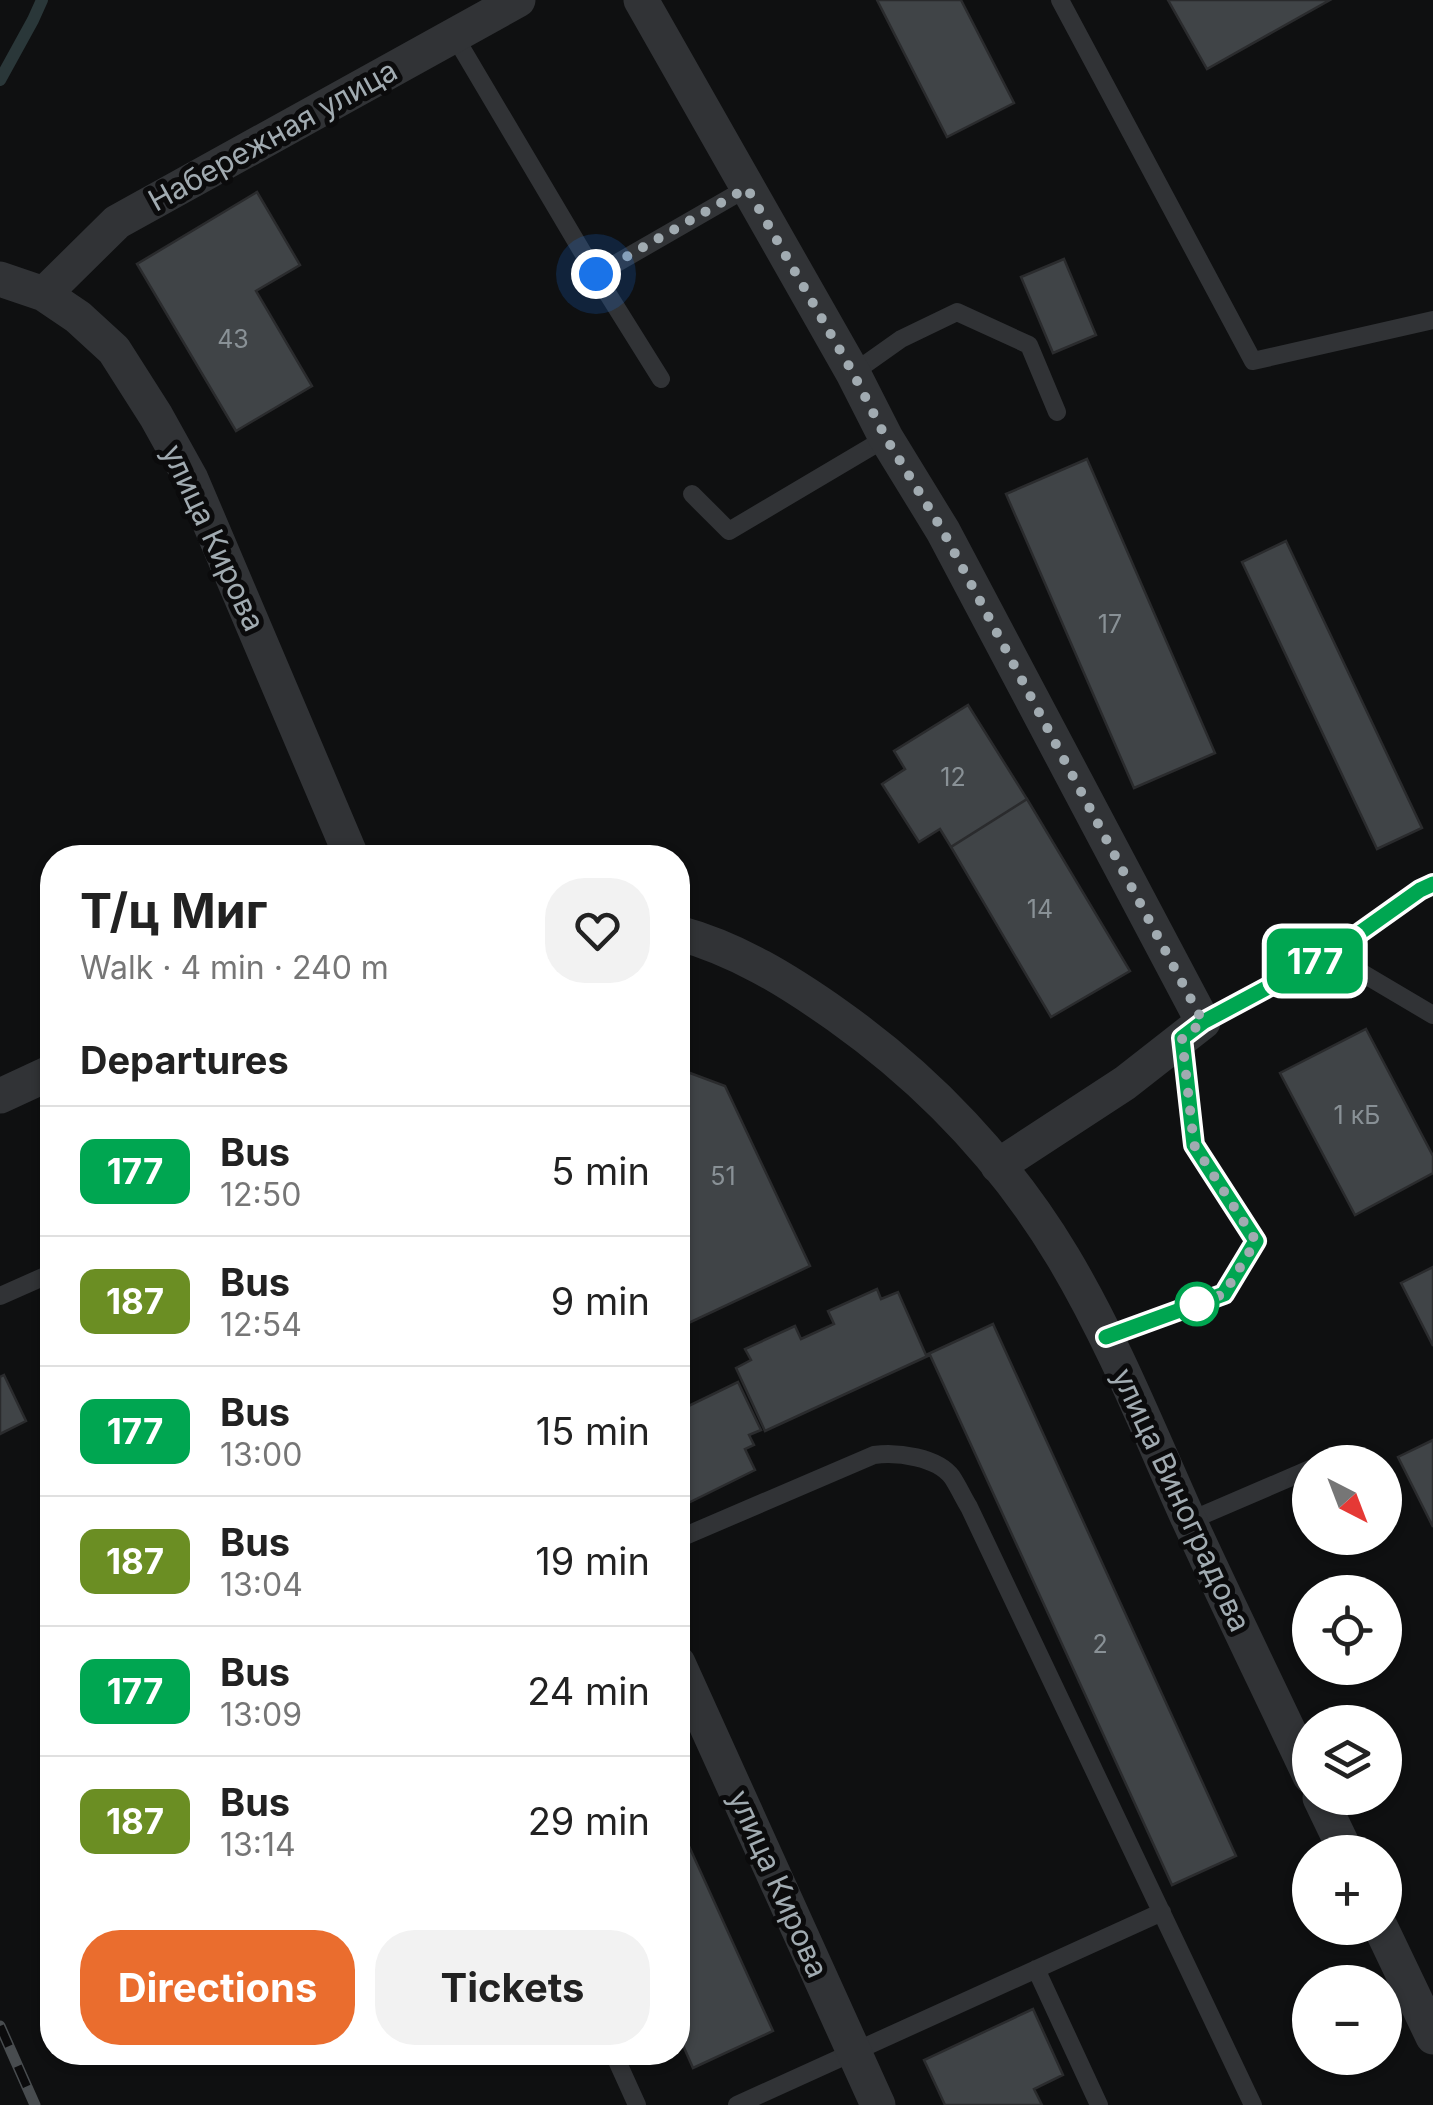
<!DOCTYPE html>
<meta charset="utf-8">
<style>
:root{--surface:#fff;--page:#f2f2f2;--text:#222;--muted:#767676;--line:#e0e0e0;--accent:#ea6d2e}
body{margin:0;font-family:Inter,sans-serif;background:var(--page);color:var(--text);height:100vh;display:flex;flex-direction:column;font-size:38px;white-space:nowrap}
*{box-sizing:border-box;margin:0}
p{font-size:32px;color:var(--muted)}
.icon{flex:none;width:55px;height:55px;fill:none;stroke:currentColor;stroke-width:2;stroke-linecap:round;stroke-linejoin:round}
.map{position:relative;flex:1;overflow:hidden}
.side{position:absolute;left:40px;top:845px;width:650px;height:1220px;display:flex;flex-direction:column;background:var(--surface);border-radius:40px;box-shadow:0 2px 8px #0004}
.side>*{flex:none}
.badge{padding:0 20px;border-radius:15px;font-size:35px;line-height:65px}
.needle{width:65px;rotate:138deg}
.fabs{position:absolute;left:1292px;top:1445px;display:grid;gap:20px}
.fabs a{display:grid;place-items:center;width:110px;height:110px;border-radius:50%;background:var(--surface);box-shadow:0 2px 8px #0004;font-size:50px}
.you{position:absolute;width:50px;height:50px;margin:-25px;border:8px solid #fff;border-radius:50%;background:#1a73e8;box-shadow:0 0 0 15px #1a73e833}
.map>.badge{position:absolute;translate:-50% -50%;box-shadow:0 0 0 5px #fff}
h2{padding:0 40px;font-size:38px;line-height:90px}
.round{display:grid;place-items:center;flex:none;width:105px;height:105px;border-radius:40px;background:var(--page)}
.head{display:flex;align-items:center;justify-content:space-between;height:170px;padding:0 40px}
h1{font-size:48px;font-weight:700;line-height:75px}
.primary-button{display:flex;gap:20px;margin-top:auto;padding:20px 40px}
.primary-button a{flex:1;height:115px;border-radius:40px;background:var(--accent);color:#fff;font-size:40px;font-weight:700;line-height:115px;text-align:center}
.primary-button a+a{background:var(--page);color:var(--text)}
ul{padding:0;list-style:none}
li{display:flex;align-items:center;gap:30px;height:130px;padding:0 40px;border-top:2px solid var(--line)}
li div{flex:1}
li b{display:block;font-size:38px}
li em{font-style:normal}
li .badge{min-width:110px;font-weight:700;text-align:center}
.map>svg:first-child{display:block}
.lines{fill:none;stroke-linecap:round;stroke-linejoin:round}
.stream{stroke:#2a3739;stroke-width:12}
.building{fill:#404447;stroke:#2a2b2d;stroke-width:2.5}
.lane{stroke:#313336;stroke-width:18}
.street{stroke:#313336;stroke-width:35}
.rail-casing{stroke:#484c4f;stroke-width:11}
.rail{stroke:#0b0b0c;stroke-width:8;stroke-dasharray:22;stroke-linecap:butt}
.line-casing{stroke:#fff;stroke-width:22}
.line{stroke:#00a651;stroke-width:15}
.walk{stroke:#a1abb1;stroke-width:10;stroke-dasharray:0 18}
.stop-dot{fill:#fff;stroke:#00a651;stroke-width:5}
.labels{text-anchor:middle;stroke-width:10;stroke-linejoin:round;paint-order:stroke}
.number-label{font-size:25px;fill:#899196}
.street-label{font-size:30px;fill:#a1abb1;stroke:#0b0b0c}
</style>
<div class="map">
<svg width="1433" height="2105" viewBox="0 0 1433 2105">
<rect width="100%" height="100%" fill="#0f1011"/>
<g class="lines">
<!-- stream -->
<path class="stream" d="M0 80 33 20 42 0"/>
</g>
<!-- building -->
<path class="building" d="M877 0H961L1014 103 947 137Z
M1168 0H1330L1207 69Z
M257 192 300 265 256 291 312 386 236 431 137 264Z
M1064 259 1096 335 1053 353 1021 277Z
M1087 459 1215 753 1134 788 1006 494Z
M1286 541 1422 828 1377 849 1242 562Z
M968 705 1027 799 951 847 940 829 919 842 882 784 905 769 894 751Z
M1027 799 1130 971 1051 1017 951 847Z
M1366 1029 1433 1156V1173L1355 1215 1280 1073Z
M690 1073 725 1086 810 1266 678 1328V1079Z
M1433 1267V1346L1401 1283Z
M877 1289 881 1299 898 1292 926 1355 993 1324 1236 1856 1172 1885 930 1355 765 1431 736 1368 751 1360 745 1349 795 1326 801 1339 834 1324 828 1311Z
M4 1375 26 1421 0 1434V1377Z
M738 1382 761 1430 749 1435 754 1445 745 1449 755 1470 678 1508V1411Z
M1433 1440V1527L1398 1457Z
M678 1822 773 2031 693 2068 678 2034Z
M1033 2009 1063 2075 1034 2089 1042 2105H945L924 2060Z"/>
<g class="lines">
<!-- lane -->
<path class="lane" d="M1060 0 1253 361 1433 320
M455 37 596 275 661 379
M596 275 747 188
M853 373 901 339 957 312 1029 345 1057 412
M692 494 729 531 886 438
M1330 954 1420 890 1433 884
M1203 1022 1330 954 1433 1015
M0 1296 52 1273
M1106 1337 1224 1294 1255 1241 1194 1145 1183 1038
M1325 1462 1346 1454
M1189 1521 1310 1469
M678 1539 874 1455C898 1452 937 1457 952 1477 958 1486 963 1497 969 1507L1253 2105
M1036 1969 1099 2105
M613 2052 637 2105
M737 2105 1162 1912"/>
<!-- street -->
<path class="street" d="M641 0 853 373 886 438 943 531 1203 1022 1125 1083 998 1166
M0 279 44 294 78 317 114 350 156 416 191 479 352 858
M44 294 117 222 518 0
M678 933C737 949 787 980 838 1016 928 1080 1006 1162 1063 1257 1112 1339 1148 1429 1187 1516 1227 1603 1269 1689 1310 1776
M0 1096 52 1072
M678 1663 878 2105
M1320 1798 1346 1852
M1381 1928 1433 2037"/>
<!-- rail casing -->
<g class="rail-casing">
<path id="rail" d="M0 2026 35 2105"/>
</g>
<!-- rail -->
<use href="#rail" class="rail"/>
</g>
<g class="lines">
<!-- line casing -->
<g class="line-casing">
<path id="line" d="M1106 1337 1224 1294 1256 1241 1194 1145 1182 1038 1203 1022 1330 954 1420 890 1433 884"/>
</g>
<!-- line -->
<use href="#line" class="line"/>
<!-- walk -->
<path class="walk" d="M596 274 747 188 853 373 886 438 943 531 1203 1022 1182 1038 1194 1145 1256 1241 1224 1294 1194 1305 1197 1304"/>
</g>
<!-- markers -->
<circle class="stop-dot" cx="1197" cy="1304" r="20"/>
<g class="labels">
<!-- number labels -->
<g class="number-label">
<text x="233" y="348">43</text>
<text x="1110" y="633">17</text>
<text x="953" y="786">12</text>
<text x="1040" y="918">14</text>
<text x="1357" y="1124">1 кБ</text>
<text x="723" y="1185">51</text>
<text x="1100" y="1653">2</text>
</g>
<!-- street labels -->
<g class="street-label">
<text transform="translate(273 136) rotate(-29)" y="10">Набережная улица</text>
<text transform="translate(213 538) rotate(65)" y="10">улица Кирова</text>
<text transform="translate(1181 1500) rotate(65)" y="10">улица Виноградова</text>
<text transform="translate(778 1884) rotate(66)" y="10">улица Кирова</text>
</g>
</g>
</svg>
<div class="fabs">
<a><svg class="needle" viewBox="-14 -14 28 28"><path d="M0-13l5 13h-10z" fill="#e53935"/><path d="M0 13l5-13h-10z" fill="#767676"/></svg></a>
<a><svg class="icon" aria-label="locate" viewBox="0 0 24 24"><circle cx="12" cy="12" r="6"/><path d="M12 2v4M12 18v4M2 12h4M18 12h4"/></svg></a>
<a><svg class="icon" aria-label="layers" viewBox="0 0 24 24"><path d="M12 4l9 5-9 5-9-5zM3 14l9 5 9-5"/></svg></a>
<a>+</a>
<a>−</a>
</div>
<div class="you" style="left:596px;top:274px"></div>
<b class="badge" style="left:1315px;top:961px;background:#00a651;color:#fff">177</b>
<section class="side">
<div class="head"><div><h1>Т/ц Миг</h1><p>Walk · 4 min · 240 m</p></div><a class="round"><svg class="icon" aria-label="heart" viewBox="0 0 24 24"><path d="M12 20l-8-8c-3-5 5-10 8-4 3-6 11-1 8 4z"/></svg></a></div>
<h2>Departures</h2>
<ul>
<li><span class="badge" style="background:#00a651;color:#fff">177</span><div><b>Bus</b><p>12:50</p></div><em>5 min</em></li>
<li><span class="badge" style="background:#6b8e23;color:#fff">187</span><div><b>Bus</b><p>12:54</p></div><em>9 min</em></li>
<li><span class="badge" style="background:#00a651;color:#fff">177</span><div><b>Bus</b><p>13:00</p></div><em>15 min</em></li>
<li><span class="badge" style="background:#6b8e23;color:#fff">187</span><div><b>Bus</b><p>13:04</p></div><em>19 min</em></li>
<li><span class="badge" style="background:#00a651;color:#fff">177</span><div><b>Bus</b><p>13:09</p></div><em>24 min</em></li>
<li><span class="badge" style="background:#6b8e23;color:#fff">187</span><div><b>Bus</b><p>13:14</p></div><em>29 min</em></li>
</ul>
<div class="primary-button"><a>Directions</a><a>Tickets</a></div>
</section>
</div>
